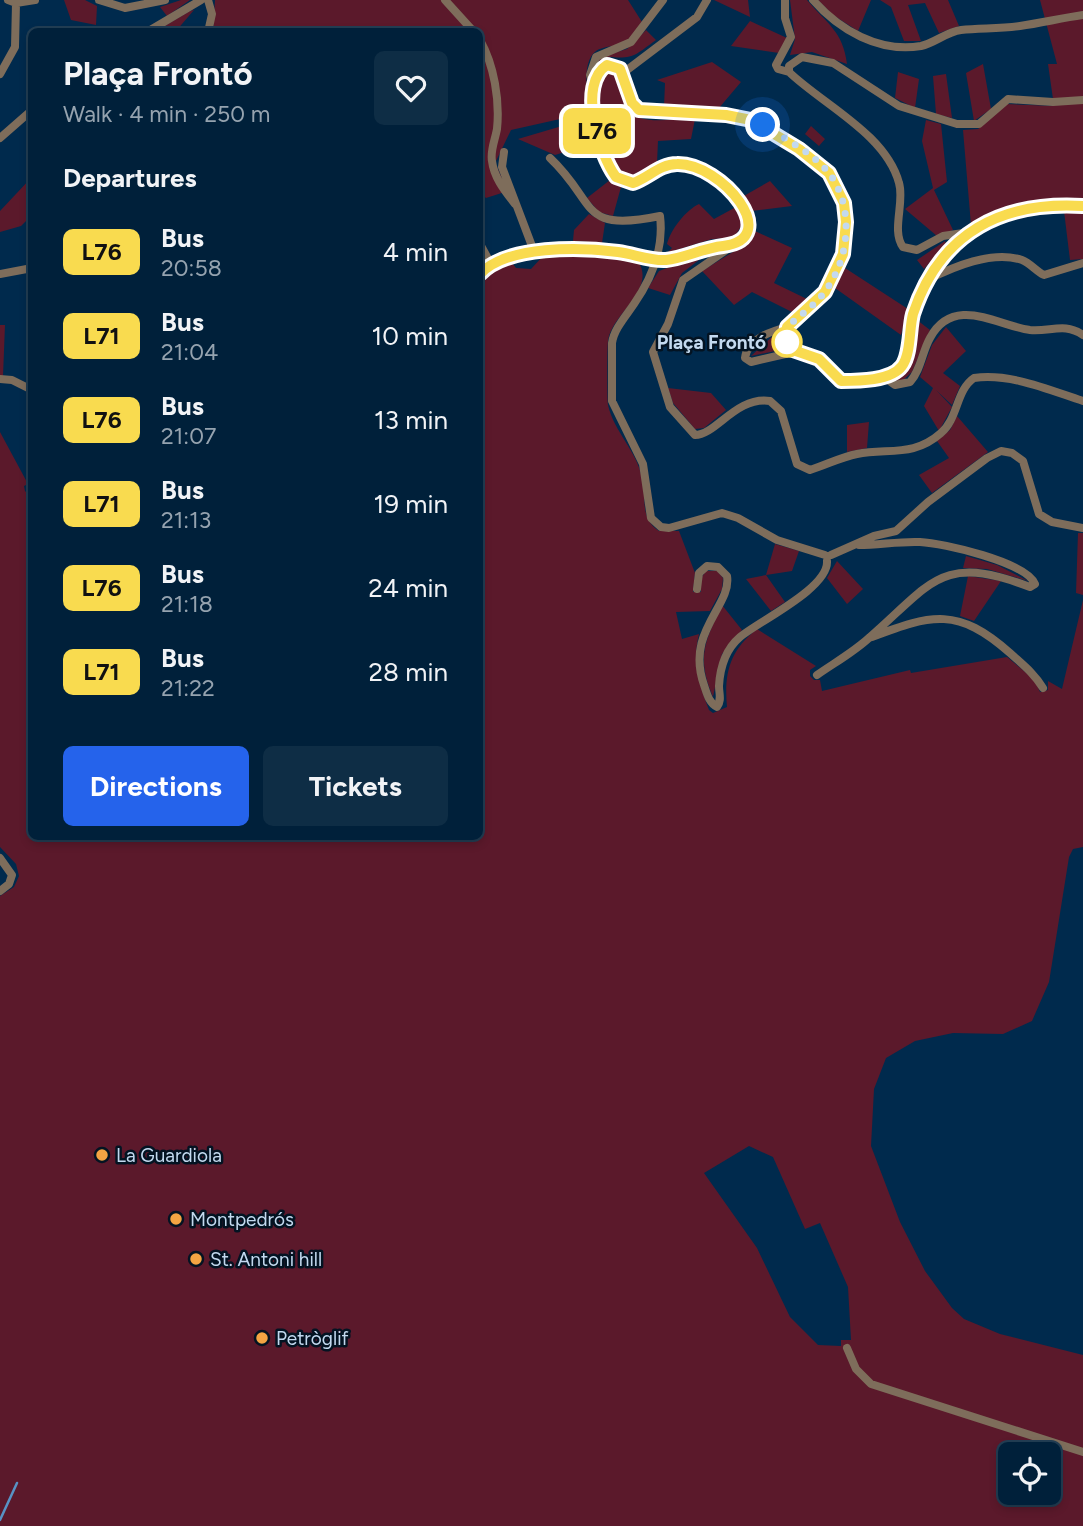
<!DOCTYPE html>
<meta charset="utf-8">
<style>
:root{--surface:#00203a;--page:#0e2d45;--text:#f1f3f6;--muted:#95a3af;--line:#223e54;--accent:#2563eb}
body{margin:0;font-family:Figtree,sans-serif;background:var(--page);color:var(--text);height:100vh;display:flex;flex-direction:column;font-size:26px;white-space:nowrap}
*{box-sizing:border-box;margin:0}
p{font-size:23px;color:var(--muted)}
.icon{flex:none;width:38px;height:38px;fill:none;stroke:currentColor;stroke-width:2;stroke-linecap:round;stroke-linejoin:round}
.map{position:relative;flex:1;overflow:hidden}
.details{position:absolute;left:28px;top:28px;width:455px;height:812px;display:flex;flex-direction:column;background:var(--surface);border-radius:10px;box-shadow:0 4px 10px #0003,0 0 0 2px var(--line)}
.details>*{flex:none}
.badge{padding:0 14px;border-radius:10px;font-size:24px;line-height:46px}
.buttons{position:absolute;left:998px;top:1442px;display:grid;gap:14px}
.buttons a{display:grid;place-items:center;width:63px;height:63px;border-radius:10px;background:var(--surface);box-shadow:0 4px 10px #0003,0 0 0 2px var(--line);font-size:35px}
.you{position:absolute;width:35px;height:35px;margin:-18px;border:5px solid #fff;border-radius:50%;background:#1a73e8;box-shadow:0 0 0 10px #1a73e833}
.map>.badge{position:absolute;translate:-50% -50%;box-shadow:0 0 0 4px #fff}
h2{padding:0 35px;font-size:26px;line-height:63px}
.round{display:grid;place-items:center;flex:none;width:74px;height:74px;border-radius:10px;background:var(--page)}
.head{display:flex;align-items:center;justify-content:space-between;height:119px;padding:0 35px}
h1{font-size:33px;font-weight:700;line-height:52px}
.cta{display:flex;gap:14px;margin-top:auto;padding:14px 35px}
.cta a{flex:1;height:80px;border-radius:10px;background:var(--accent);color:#fff;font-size:28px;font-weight:700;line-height:80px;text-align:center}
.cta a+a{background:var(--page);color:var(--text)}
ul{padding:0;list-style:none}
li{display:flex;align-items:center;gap:21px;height:84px;padding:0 35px}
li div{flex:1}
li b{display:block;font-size:26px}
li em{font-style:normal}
li .badge{min-width:77px;font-weight:700;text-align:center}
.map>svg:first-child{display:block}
.green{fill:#5b192b;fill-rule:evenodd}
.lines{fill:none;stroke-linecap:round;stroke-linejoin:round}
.stream{stroke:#5892c4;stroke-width:2.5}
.minor{stroke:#7e6d5b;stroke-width:8}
.line-casing{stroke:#fff;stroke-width:16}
.line{stroke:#f9db4f;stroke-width:10}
.walk{stroke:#c3d9ef;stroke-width:7;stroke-dasharray:0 12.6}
.stop-dot{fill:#fff;stroke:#f9db4f;stroke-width:3.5}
.poi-dot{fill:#f3a443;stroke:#031322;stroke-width:2.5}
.labels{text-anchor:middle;stroke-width:5;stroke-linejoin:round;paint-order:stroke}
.stop-label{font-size:19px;font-weight:bold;fill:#c3d9ef;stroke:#031322;text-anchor:end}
.poi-label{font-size:19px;fill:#c3d9ef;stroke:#031322;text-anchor:start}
</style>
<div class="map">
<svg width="1083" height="1526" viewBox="0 0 1083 1526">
<rect width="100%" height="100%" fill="#002a4d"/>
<!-- green -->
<path class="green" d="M64 0H85L97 6 96 25 71 20Z
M181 0H190L167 16 160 7Z
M215 0H628L642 22C637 30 633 38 624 42 608 51 592 41 587 69 585 83 589 98 587 113L511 130 495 163 508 191 486 198 480 192V32H213Z
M714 0H748L750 17Z
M790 0H807C827 24 843 31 847 64L812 52 790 55 795 39Z
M818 0H871L858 31 833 15Z
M880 0H948L959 26 939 33 925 3 908 5 921 41H904L891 7Z
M1040 0H1083V200C1037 199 1011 201 971 225L963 130 978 129 1006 104 1054 106 1048 64H1057Z
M194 10 176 31 163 27 190 11Z
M750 21 787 38 779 53 731 46Z
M646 30 656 40C635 55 635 59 609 57L597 66 600 57 627 49Z
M712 62 741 82 719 108 664 107 665 83 657 80Z
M983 64 991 109 974 121 966 73Z
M608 71C629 77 618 110 640 118 656 123 679 118 695 119L691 139 658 141 657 163 630 177C603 168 588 90 608 71Z
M898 72 919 79 915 108 895 98Z
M946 74 952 118 936 114 933 76Z
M589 118 594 143 555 155 518 139Z
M926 120 941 124 947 182 934 190 953 230 937 236 905 209 933 188 922 141Z
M811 126 825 139 819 146 805 134Z
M31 178 30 217 21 226 0 232V211Z
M610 180 621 187 613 216 599 212 587 198Z
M770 181 792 206 751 211 742 197Z
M699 204 714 219 736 207 743 223 734 238 712 239 667 253 672 248 667 244C671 229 686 210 699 204Z
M1064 211 1083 212V259L1070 260Z
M589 214 605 223 602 243 573 241 574 230Z
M755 231 792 248 774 283 809 300 794 313 752 292 734 305 702 271 741 247Z
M945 241 946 244 924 269 917 260Z
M574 251 638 261C657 290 611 314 608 341 607 349 607 399 608 405 614 432 637 451 642 478 647 498 639 518 659 531H679L695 573 693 592H701V578L706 571H717L723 578 722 589 710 611 676 612 682 639 699 634C692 663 699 683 709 710L713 713 727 707C724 674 729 651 757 629L816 666 810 670V676L814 680H820L822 691 910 670 911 673 1007 657 1035 680 1040 692 1048 690V681L1062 689 1083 600V847L1073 849 1069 857 1049 982 1032 1021 1003 1034 953 1033 915 1041 886 1058 874 1089 871 1146 900 1222 925 1271 952 1308 964 1319 1000 1334 1083 1355V1526H0V896L14 887 19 876 16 864 0 847V432L28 484 24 486 25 491 31 497 32 836H480V280L509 259 516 268 531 269 544 255ZM749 1146 773 1157 805 1229 820 1223 848 1287 851 1340H841V1346L818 1345 790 1317 757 1248 704 1173ZM1010 1454H1048V1493H1010Z
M708 253 682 273 670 295 648 288 659 271Z
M845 268 908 309 901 335 835 288Z
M917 320 930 330 912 372 901 382 894 380C916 361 908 346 917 320Z
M0 325H5L3 376H0Z
M946 327 966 351 943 373 960 386 952 405 936 390 952 407 939 431 924 406 933 388 920 377 932 345Z
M775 334 782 347 780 350 751 356Z
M668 388 711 393 726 410 704 428 695 429 673 403Z
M957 416 988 452 932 493 919 475 949 458 937 441 950 430Z
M869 422 867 448 847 452V425Z
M1078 533H1083V595L1076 593Z
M775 544 799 551 792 571 766 575 785 602 771 611 746 579 766 575Z
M966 556 997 565 1028 581 987 569 963 568Z
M837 561 863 589 847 604 827 578Z
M968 576 1001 581 974 621 960 616Z
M722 605 742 630 722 654 713 697C696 657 705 641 722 605Z"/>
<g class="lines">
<!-- stream -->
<path class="stream" d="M0 1520 17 1483"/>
<!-- minor -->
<path class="minor" d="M8 0 16 3 35 0
M99 0 125 8 165 0
M208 0 212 14 208 32
M445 0 474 32
M785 0V18L791 37 776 65 778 69 789 72
M813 0C839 30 879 53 921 46 935 43 946 32 961 30 981 28 1000 29 1020 26 1041 23 1062 18 1083 15
M147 32 201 0
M480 40C494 65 500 100 497 129 495 140 490 151 492 161 494 178 505 191 515 204
M623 73 697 17 707 0
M0 74 15 47 16 3
M594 89 590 75 596 57 631 42 663 0
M0 138 32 110
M504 152 502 167 535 254
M550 158C598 203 578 233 660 216 664 248 652 278 634 304 626 316 614 329 612 343V401L643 464 651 518 661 527 669 528 722 513 738 518 777 540 825 555
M970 232 943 236 917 250 903 247C891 231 905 202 899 183 886 134 822 104 789 72V66L802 57 833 63 899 106 957 124H979L1008 99 1053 102 1083 100
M480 244 491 264
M732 246 683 280 668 324 653 352 670 407 695 435C716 435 736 396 770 401L781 411 797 464 810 470C826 465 841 457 857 454 889 448 914 457 941 433 958 419 956 390 974 378 1011 373 1049 390 1083 401
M0 274 32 268
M480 274C507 245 581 247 618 252 634 255 650 261 666 260 685 258 703 248 723 245 784 239 722 162 677 164 660 164 649 178 633 183L616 177C599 154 577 84 607 65L620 69 632 103 639 110 726 115 751 120 799 149 829 173 844 203 846 222 843 254 825 292 787 327 786 337 790 349 819 359 841 381C858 381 891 381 902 366 911 354 909 329 913 314 940 233 1000 201 1083 206
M927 280C953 267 992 250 1022 260 1030 263 1036 271 1044 275L1083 263
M787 327C772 331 747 339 745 358L751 362 794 352
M884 377 895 385 910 382C921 370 922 352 930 338 954 294 998 326 1030 330 1050 332 1065 322 1083 335
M0 379 12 380 32 390
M831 555 874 536 896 531 928 502 987 458 1001 451 1012 453 1023 461 1039 514 1052 522 1083 528
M697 589 699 573 707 566 718 567 727 576C732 606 685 631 704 685 707 694 709 703 717 707 722 700 719 694 719 686 720 668 726 649 740 637 759 621 829 588 827 561
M872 637C932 614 958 607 1010 653 1022 664 1034 673 1043 688
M817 675C834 663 854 652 870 637 932 583 941 553 1030 587L1035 584C1026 562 943 543 920 542 900 541 879 545 859 545
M0 858 12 875 9 884 0 891
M847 1348 856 1369 871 1384 1083 1452"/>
</g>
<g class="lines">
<!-- line casing -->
<g class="line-casing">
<path id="line" d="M480 274C507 245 581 247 618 252 634 254 650 261 666 260 685 258 703 248 723 246 784 239 722 163 677 164 660 164 648 178 633 183L616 177C599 154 577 84 607 65L620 69 632 103 639 110 726 115 751 120 799 149 829 173 844 203 846 222 843 254 825 292 787 327 786 337 790 349 819 359 841 381C858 381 891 381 902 366 911 354 909 329 913 314 940 233 1001 201 1083 206"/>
</g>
<!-- line -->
<use href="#line" class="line"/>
<!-- walk -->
<path class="walk" d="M763 125C784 138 813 153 829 173 855 207 850 261 823 294 813 307 799 316 787 327V342"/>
</g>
<!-- markers -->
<circle class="stop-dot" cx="787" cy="342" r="14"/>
<g class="poi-dot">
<circle cx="102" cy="1155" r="7"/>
<circle cx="176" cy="1219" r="7"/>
<circle cx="196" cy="1259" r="7"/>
<circle cx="262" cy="1338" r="7"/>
</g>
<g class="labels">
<!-- stop labels -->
<g class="stop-label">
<text x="766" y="349">Plaça Frontó</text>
</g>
<!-- poi labels -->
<g class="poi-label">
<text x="116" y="1162">La Guardiola</text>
<text x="190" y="1226">Montpedrós</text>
<text x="210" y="1266">St. Antoni hill</text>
<text x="276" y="1345">Petròglif</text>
</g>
</g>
</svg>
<div class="buttons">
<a><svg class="icon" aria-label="locate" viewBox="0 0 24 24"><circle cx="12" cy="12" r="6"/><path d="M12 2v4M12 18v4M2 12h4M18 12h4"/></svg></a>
</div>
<div class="you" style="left:763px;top:125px"></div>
<b class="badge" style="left:597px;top:131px;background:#f9db4f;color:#111">L76</b>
<section class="details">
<div class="head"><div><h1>Plaça Frontó</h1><p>Walk · 4 min · 250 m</p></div><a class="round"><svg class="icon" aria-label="heart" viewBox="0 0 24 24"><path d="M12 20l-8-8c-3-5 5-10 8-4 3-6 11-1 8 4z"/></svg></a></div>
<h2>Departures</h2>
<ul>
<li><span class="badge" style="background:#f9db4f;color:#111">L76</span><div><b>Bus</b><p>20:58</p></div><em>4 min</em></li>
<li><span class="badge" style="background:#f9db4f;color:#111">L71</span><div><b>Bus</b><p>21:04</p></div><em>10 min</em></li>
<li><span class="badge" style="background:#f9db4f;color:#111">L76</span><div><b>Bus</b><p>21:07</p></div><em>13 min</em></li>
<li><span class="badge" style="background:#f9db4f;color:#111">L71</span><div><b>Bus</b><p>21:13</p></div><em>19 min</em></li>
<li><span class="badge" style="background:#f9db4f;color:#111">L76</span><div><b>Bus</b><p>21:18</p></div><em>24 min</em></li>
<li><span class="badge" style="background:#f9db4f;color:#111">L71</span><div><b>Bus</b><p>21:22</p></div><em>28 min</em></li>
</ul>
<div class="cta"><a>Directions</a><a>Tickets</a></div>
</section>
</div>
